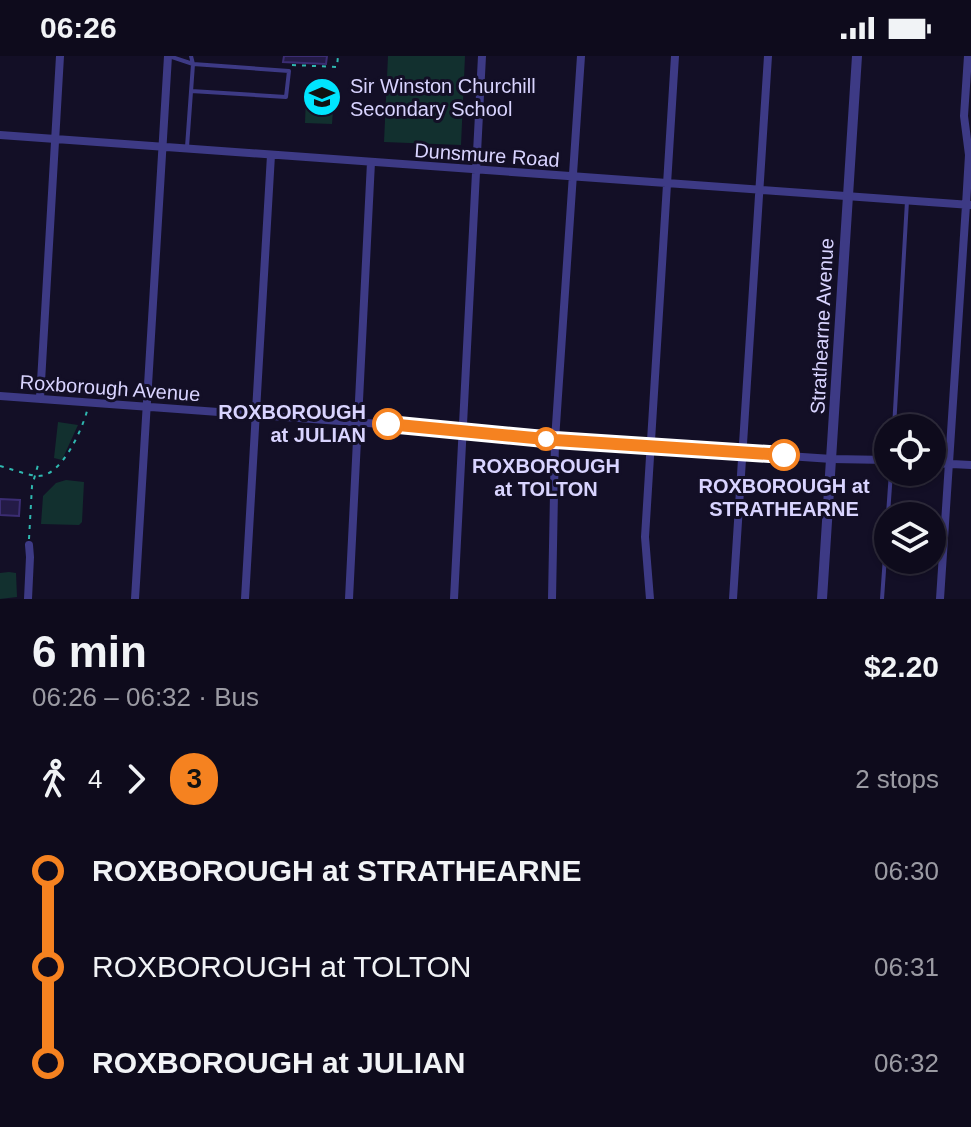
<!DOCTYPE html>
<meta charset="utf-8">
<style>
:root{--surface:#0e0b1c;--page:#1c1929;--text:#f1f3f6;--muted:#9b9ba3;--line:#2e2b3b}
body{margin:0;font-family:Arial,sans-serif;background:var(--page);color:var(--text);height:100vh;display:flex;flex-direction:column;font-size:30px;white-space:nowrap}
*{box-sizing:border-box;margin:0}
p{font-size:26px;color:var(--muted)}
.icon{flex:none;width:44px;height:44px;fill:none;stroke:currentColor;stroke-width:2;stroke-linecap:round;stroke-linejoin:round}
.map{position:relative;height:543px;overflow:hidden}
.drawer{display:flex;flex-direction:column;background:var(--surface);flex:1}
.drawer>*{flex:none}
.badge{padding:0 16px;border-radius:26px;font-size:28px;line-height:52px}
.buttons{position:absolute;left:874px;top:358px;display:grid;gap:16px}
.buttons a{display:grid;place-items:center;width:72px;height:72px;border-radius:50%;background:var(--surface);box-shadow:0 2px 6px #0004,0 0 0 2px var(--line);font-size:40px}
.map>.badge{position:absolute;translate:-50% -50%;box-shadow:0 0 0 4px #fff}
.legs{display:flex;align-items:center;gap:12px;height:88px;padding:0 32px;font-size:26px}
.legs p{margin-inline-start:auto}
.summary{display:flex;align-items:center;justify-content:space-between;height:136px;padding:0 32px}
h1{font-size:44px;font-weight:800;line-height:60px}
ul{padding:0 32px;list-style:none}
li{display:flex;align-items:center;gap:28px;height:96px;font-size:30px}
li i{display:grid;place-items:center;width:12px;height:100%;margin:0 10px;background:currentColor}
li i::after{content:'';width:20px;height:20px;margin:-10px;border:6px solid;border-radius:50%;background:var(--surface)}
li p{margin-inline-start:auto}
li:first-child i{background:linear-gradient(#0000 50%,currentColor 0)}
li:last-child i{background:linear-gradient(currentColor 50%,#0000 0)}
.status{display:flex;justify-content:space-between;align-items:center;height:56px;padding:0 40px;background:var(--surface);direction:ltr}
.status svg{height:22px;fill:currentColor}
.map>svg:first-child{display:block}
.green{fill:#12302f}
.building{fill:#241b47;stroke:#3b2d73;stroke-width:2}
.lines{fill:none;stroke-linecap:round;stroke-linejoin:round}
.path{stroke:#2fb8b0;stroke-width:2;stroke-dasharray:4 6;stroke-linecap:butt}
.service{stroke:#3d3a85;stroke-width:4}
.minor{stroke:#3d3a85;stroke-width:8}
.tertiary{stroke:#3d3a85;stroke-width:10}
.line-1-casing{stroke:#fff;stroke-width:18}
.line-1{stroke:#f58220;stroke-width:12}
.stop-1-dot{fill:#fff;stroke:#f58220;stroke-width:4}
.labels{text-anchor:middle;stroke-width:6;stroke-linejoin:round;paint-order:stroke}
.poi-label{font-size:20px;fill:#d9d4ff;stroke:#130f26;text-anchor:start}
.street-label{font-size:20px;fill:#d9d4ff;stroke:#130f26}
.stop-label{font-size:20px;font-weight:bold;fill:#d9d4ff;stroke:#130f26}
</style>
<div class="status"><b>06:26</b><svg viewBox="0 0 49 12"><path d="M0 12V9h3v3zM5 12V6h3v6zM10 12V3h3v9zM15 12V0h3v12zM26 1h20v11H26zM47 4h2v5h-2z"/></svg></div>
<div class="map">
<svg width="971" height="543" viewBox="0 0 971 543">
<rect width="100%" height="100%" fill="#130f26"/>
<!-- green -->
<path class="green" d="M388 0H465L461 89 384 86Z
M306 40 334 41 332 68 305 67Z
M58 366 78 369 62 404 54 402Z
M66 424 84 426 82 466 79 469 41 468 43 440 56 427Z
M9 516 16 517 17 541 0 543V517Z"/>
<!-- building -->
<path class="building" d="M284 0H327L326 8 283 6Z
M0 443 20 444 19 460 0 459Z"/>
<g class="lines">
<!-- path -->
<path class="path" d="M292 9 337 11 338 0
M0 410C12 413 26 419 38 420 61 421 82 374 87 355
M29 483 32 430 38 409"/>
<!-- service -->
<path class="service" d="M169 0 193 8
M191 0 193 8
M187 91 193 8 289 15 286 41 191 35
M894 372 907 145
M882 543 891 416"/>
<!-- minor -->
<path class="minor" d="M0 79 971 149
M0 340 463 374 555 384 832 403 888 404
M40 343 60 0
M932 407 971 409
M28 543 30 501 29 489
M135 543 168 0
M245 543 271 99
M349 543 371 106
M454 543 482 0
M552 543 555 384 581 0
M650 543 645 481 675 0
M733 543 768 0
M940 543 966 149 969 99 964 60 968 0"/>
<!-- tertiary -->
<path class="tertiary" d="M822 543 857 0"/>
</g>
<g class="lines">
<!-- line-1 casing -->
<g class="line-1-casing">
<path id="line-1" d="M388 368 555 384 784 399"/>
</g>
<!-- line-1 -->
<use href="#line-1" class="line-1"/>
</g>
<!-- icons -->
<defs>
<g id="school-disc" transform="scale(2)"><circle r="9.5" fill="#00e5ff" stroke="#130f26"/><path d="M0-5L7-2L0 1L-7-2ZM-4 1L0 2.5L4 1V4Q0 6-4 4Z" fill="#111"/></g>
</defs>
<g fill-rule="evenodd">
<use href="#school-disc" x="322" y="41"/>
</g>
<!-- markers -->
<g class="stop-1-dot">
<circle cx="388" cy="368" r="14"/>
<circle cx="546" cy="383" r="10"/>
<circle cx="784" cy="399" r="14"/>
</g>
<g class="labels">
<!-- poi labels -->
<g class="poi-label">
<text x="350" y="37">Sir Winston Churchill<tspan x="350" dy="23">Secondary School</tspan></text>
</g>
<!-- street labels -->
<g class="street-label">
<text transform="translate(487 99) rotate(4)" y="7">Dunsmure Road</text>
<text transform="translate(822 270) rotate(-87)" y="7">Strathearne Avenue</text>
<text transform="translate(110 332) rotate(4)" y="7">Roxborough Avenue</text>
</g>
<!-- stop labels -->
<g class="stop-label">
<text x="366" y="363" text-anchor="end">ROXBOROUGH<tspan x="366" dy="23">at JULIAN</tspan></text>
<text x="546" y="417">ROXBOROUGH<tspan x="546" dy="23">at TOLTON</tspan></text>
<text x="784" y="437">ROXBOROUGH at<tspan x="784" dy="23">STRATHEARNE</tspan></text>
</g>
</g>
</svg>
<div class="buttons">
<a><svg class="icon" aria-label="locate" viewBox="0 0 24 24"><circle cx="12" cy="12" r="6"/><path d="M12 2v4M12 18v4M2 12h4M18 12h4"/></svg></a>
<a><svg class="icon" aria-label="layers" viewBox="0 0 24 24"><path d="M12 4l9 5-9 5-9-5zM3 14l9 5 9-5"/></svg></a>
</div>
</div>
<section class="drawer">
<div class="summary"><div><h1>6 min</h1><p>06:26 – 06:32 · Bus</p></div><b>$2.20</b></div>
<div class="legs"><svg class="icon" aria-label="walk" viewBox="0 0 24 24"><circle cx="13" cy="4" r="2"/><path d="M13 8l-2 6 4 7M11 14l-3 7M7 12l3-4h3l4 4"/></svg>4<svg class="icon" aria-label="forward" viewBox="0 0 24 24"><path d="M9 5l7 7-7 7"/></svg><b class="badge" style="background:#f58220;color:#111">3</b><p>2 stops</p></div>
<ul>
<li><i style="color:#f58220"></i><b>ROXBOROUGH at STRATHEARNE</b><p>06:30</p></li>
<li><i style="color:#f58220"></i><span>ROXBOROUGH at TOLTON</span><p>06:31</p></li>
<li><i style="color:#f58220"></i><b>ROXBOROUGH at JULIAN</b><p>06:32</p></li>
</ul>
</section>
